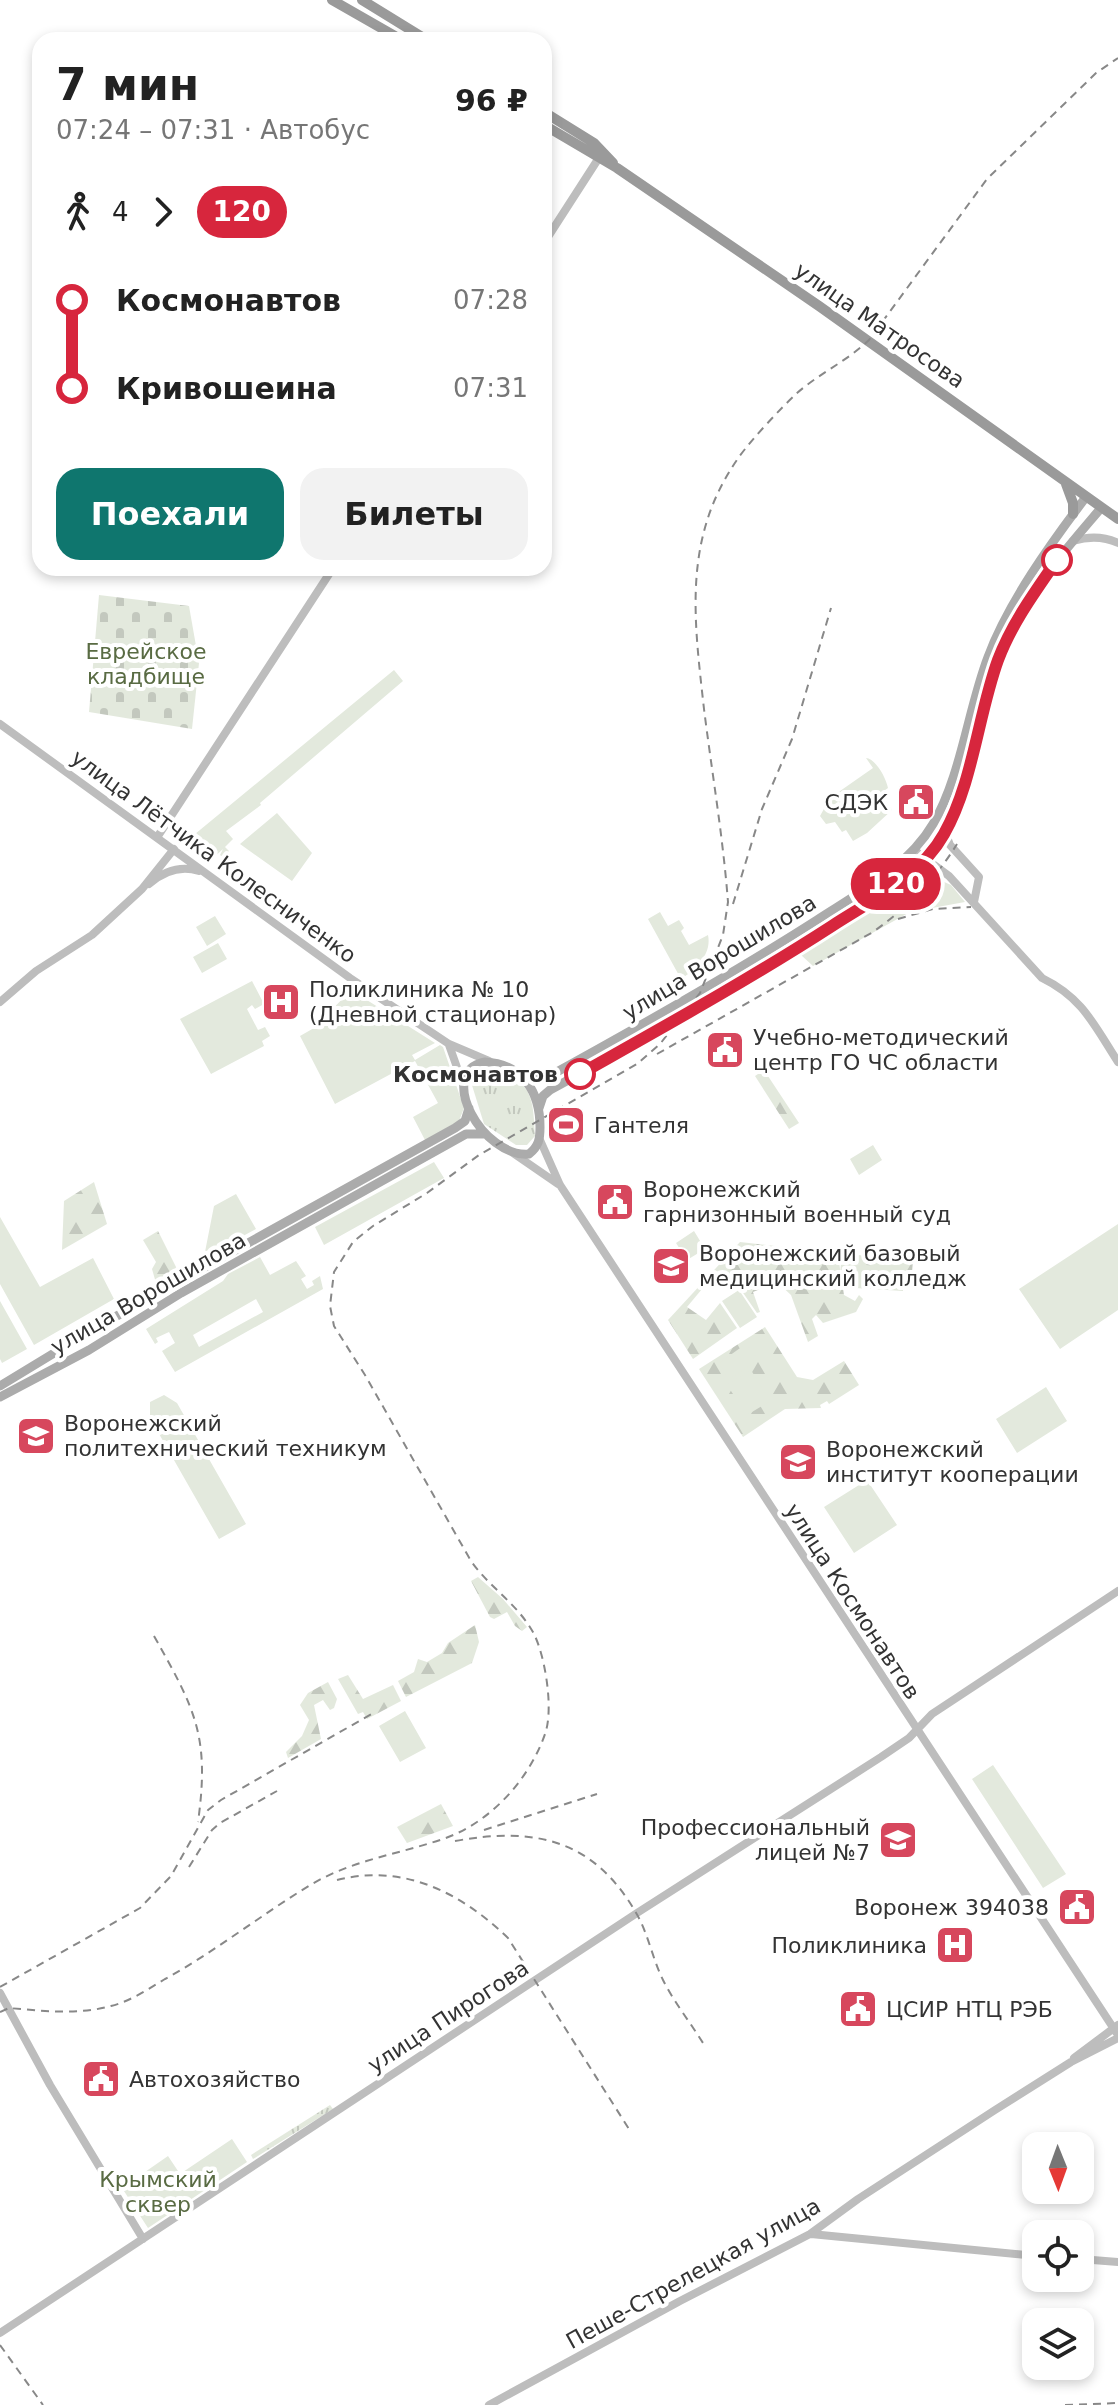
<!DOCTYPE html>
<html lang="ru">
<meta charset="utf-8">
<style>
:root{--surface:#fff;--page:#f2f2f2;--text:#222;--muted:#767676;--accent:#0f766e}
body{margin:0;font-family:"DejaVu Sans",sans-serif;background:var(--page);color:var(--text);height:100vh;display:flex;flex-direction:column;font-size:30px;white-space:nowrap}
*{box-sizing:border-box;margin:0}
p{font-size:26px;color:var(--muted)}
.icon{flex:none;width:44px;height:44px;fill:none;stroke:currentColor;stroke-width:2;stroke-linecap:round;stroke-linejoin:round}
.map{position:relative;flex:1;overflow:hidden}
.details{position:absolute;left:32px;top:32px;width:520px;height:544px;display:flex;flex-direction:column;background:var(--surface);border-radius:24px;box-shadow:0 4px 12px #0003}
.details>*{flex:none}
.badge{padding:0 16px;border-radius:26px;font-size:28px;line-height:52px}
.needle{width:52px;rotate:179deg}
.controls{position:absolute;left:1022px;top:2132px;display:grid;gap:16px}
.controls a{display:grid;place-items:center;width:72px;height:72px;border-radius:16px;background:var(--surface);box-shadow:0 4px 12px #0003;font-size:40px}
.map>.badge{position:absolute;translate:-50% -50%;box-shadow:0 0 0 4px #fff}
.legs{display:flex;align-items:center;gap:12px;height:88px;padding:0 24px;font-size:26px}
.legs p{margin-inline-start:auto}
.overview{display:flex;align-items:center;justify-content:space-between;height:136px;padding:0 24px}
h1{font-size:44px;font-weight:700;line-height:60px}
.action{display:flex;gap:16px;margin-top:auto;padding:16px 24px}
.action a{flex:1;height:92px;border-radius:24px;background:var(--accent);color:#fff;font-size:32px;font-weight:700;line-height:92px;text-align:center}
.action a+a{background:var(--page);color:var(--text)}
ul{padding:0 24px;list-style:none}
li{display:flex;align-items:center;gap:28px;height:88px;font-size:30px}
li i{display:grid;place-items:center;width:12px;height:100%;margin:0 10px;background:currentColor}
li i::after{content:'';width:20px;height:20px;margin:-10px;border:6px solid;border-radius:50%;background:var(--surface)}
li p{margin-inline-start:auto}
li:first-child i{background:linear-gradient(#0000 50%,currentColor 0)}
li:last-child i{background:linear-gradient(currentColor 50%,#0000 0)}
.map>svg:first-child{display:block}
.grass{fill:url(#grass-tufts)}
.forest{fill:url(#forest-firs)}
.cemetery{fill:url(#cemetery-stones)}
.green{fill:#e3e9dd;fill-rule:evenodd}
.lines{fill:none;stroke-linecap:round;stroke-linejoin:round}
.secondary{stroke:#bdbdbd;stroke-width:8}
.primary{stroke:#ababab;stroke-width:9}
.highway{stroke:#9a9a9a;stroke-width:10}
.rail{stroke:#888;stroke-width:2;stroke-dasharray:8 6;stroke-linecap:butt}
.line-1-casing{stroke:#fff;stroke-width:18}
.line-1{stroke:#d7263d;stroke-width:12}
.stop-1-dot{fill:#fff;stroke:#d7263d;stroke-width:4}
.labels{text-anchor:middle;stroke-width:8;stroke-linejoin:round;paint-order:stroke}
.street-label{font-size:22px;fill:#333;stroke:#fff}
.park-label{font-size:22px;fill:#596b43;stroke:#fff}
.poi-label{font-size:22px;fill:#333;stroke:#fff;text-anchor:start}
.stop-label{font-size:22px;font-weight:bold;fill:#333;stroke:#fff;text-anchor:end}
</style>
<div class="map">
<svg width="1118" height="2405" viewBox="0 0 1118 2405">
<defs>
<pattern id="grass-tufts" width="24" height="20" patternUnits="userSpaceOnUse" patternTransform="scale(2)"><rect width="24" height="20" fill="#e3e9dd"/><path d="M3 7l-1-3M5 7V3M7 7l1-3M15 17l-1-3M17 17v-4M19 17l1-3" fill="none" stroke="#c3c8be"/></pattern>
<pattern id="forest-firs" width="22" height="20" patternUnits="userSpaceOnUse" patternTransform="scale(2)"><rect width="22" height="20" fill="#e3e9dd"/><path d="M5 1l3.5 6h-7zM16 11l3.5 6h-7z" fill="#c3c8be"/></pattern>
<pattern id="cemetery-stones" width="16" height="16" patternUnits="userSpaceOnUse" patternTransform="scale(2)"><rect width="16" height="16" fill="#e3e9dd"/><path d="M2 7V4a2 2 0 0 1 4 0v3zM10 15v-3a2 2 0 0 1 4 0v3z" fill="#c3c8be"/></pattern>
</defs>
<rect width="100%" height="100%" fill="#fff"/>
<!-- grass -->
<path class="grass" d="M490 1067C533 1081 533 1097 535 1136L527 1145H516L484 1124 471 1082 478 1071Z
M330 2105 333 2109 253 2159 251 2155Z"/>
<!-- forest -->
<path class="forest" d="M764 1070 799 1123 789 1129 755 1076Z
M94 1182 107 1224 62 1250 64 1201Z
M158 1231 178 1271 156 1283 152 1269 156 1262 143 1240Z
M740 1242 913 1261 912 1272 839 1262 844 1295 855 1301 859 1295 863 1299 856 1312 823 1323 816 1315 812 1319 818 1336 808 1342 791 1295 777 1282 753 1292 760 1312 757 1313 739 1287 734 1288 717 1271 687 1307 706 1320 720 1303 737 1328 693 1359 668 1320Z
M765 1327 797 1377 813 1380 844 1361 859 1385 829 1404 827 1401 820 1405 821 1408 785 1409 743 1437 699 1369Z
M478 1577 503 1599 527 1627 522 1631 515 1626 507 1612 494 1619 490 1617 471 1581Z
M475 1625 479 1642 472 1663 406 1697 398 1681 414 1672 418 1659 427 1662 442 1653 448 1643Z
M348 1675 363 1699 393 1685 401 1701 367 1719 363 1712 358 1714 338 1679Z
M328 1682 337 1699 334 1708 330 1710 323 1700 314 1705 321 1739 288 1758 286 1752 302 1736 309 1720 300 1705 308 1693Z
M441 1804 453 1826 407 1843 397 1827Z"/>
<!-- cemetery -->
<path class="cemetery" d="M99 595 189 606 199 663 192 729 89 712Z"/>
<!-- green -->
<path class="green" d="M394 670 403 681 260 803 261 805 226 831 233 839 225 847 229 851 224 858 220 855 223 849 211 860 189 846V839Z
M866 758C876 759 886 778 888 788L881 793 892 810 867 833 853 841 846 830 842 832 835 822 826 824 820 816 830 798 873 768Z
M277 813 312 853 292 881 240 844Z
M933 877 951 885 965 902 910 912 813 966 801 955 920 878Z
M660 912 668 926 679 920 684 928 681 931 689 945 708 935C712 954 696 969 681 979L648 919Z
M215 916 226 934 207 946 196 927Z
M218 943 227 959 202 973 193 957Z
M252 981 264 1004 255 1009 252 1005 247 1009 258 1030 265 1027 270 1036 262 1041 264 1046 211 1074 180 1019Z
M351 990 435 1043 412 1055 415 1060 440 1045 443 1047 464 1108 459 1121 425 1140 413 1117 438 1103 415 1061 335 1104 300 1036 314 1028Z
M873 1145 882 1160 859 1175 850 1159Z
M434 1162 444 1178 324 1245 315 1227Z
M236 1194 256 1229 204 1257 214 1206Z
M0 1217 40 1287 93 1258 114 1299 34 1345 0 1284Z
M1118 1224V1310L1060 1349 1019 1289Z
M694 1231 705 1249 687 1260 676 1243Z
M260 1257 270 1275 296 1261 306 1276 301 1279 307 1289 314 1285 312 1281 320 1276 323 1289 175 1372 162 1351 175 1343 169 1332 156 1338 158 1342 155 1344 146 1329 223 1281 228 1274ZM256 1299 263 1312 199 1347 193 1335Z
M841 1263 904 1268 903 1291 839 1287Z
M739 1290 757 1317 740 1328 722 1301Z
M0 1301 27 1349 2 1363 0 1359Z
M743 1346H748L756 1357 755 1362 731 1378H727L719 1363Z
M751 1370 770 1401 747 1415 727 1385Z
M1046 1387 1067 1421 1017 1453 996 1419Z
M164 1395 177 1403 246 1524 219 1539 150 1418V1402Z
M867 1480 897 1525 854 1553 824 1507Z
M405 1711 426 1748 400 1762 379 1726Z
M993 1765 1066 1874 1043 1888 972 1779Z
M232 2139 247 2162 148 2228 122 2188 168 2156 180 2174Z"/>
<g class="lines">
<!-- secondary -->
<path class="secondary" d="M544 243 602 153
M1073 541C1089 536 1103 536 1118 543
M0 724 350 978 449 1044 489 1061
M945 832 950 845 979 877 974 902
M158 836 333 568
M914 850 949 876 1042 978C1083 998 1094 1025 1118 1062
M149 884C164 871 180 865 199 871
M0 1002 36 971 92 935 142 889 174 849
M449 1045 464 1087
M540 1140 560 1185 1118 2035
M513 1153 558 1184
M0 1993 50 2085 143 2239
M1074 2058 1118 2025
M811 2234 1036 2256
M1080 2259 1118 2262
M0 2333 637 1913 881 1757 909 1738 932 1714 1118 1591
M489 2405 680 2301 810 2234 858 2199 995 2110 1071 2062 1118 2038"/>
<!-- primary -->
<path class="primary" d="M485 1062C523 1064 540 1092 540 1127 540 1139 539 1146 529 1154 483 1158 435 1072 485 1062Z
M522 1078 544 1079C637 1028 728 977 817 920 857 894 908 867 933 824 961 777 968 709 988 657 1008 603 1051 543 1086 497
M539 1108 543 1096 550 1090C646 1038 740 985 832 926 868 903 912 881 937 845 968 800 980 716 998 662 1017 603 1062 554 1101 508
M0 1386 97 1327 455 1128 465 1121 469 1108
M0 1397 89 1350 181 1293 466 1134H483"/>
<!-- highway -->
<path class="highway" d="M332 0 402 40
M362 0 427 40
M544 112 594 143 613 163
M544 125 617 168 819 306 1118 519
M1066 484 1073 503V514"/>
<!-- rail -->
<path class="rail" d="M733 904 762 809 792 739 831 608
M898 919 933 909 971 907
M657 1054 873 932C908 907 934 881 957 844
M154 1636C195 1709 210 1736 198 1822
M484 1830 597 1794
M455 1841C533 1827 592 1838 635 1911 648 1932 652 1958 663 1980 674 2002 690 2022 703 2043
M189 1867 212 1830 220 1823 277 1791
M337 1880C404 1863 461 1893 508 1938L629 2129
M0 1987 140 1908 171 1876 208 1810 221 1800 375 1712
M0 2012 9 2008C42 2011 79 2015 111 2006 131 2001 148 1989 165 1979 216 1951 262 1914 312 1884 353 1860 399 1854 443 1839 490 1823 529 1780 545 1734 554 1709 545 1656 534 1634 518 1604 490 1588 471 1561L365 1375 334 1326 330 1306 334 1272 353 1242 373 1226 427 1193 479 1155 637 1064 660 1044 700 993 723 935 728 902C723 837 712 773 704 709 694 619 682 537 739 457 751 440 780 409 796 394 818 374 846 362 869 340L987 179 1096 73 1118 58
M0 2345 43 2405
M1065 2405 1118 2403"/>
</g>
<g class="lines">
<!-- line-1 casing -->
<g class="line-1-casing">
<path id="line-1" d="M580 1074C665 1026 750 979 832 926 872 900 920 877 944 834 973 783 978 715 998 660 1012 623 1035 592 1057 560"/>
</g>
<!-- line-1 -->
<use href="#line-1" class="line-1"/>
</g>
<!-- icons -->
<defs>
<g id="civic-square" transform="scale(2)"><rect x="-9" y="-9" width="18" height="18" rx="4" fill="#d7475d" stroke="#fff"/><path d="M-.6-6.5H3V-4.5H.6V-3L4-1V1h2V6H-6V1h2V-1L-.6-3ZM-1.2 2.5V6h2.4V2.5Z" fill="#fff"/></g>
<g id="hospital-square" transform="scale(2)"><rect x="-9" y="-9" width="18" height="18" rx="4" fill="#d7475d" stroke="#fff"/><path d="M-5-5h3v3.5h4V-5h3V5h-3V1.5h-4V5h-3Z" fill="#fff"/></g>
<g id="stadium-square" transform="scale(2)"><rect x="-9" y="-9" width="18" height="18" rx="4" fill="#d7475d" stroke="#fff"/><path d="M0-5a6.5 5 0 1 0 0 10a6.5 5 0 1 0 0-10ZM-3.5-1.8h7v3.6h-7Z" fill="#fff"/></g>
<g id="university-square" transform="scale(2)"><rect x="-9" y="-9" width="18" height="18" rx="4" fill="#d7475d" stroke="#fff"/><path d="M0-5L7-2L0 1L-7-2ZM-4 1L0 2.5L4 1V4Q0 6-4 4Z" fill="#fff"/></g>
</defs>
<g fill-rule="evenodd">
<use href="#civic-square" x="916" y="802"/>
<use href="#hospital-square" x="281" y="1002"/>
<use href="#civic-square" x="725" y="1050"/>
<use href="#stadium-square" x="566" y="1125"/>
<use href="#civic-square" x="615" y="1202"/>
<use href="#university-square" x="671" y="1266"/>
<use href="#university-square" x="36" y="1436"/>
<use href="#university-square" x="798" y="1462"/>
<use href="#university-square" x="898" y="1840"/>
<use href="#civic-square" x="1077" y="1907"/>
<use href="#hospital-square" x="955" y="1945"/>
<use href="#civic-square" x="858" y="2009"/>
<use href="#civic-square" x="101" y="2079"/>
</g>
<!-- markers -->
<g class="stop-1-dot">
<circle cx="1057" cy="560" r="14"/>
<circle cx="580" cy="1074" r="14"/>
</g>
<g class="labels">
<!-- street labels -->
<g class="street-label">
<text transform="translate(880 325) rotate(35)" y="8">улица Матросова</text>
<text transform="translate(214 856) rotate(36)" y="8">улица Лётчика Колесниченко</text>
<text transform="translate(719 957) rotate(-31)" y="8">улица Ворошилова</text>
<text transform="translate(148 1293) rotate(-30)" y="8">улица Ворошилова</text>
<text transform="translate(853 1601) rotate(57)" y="8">улица Космонавтов</text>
<text transform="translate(448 2016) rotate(-33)" y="8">улица Пирогова</text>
<text transform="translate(693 2273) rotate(-29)" y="8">Пеше-Стрелецкая улица</text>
</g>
<!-- park labels -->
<g class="park-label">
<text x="146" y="659">Еврейское<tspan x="146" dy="25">кладбище</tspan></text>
<text x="158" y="2187">Крымский<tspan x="158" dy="25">сквер</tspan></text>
</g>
<!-- poi labels -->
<g class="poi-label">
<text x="888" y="810" text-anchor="end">СДЭК</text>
<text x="309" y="997">Поликлиника № 10<tspan x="309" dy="25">(Дневной стационар)</tspan></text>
<text x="753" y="1045">Учебно-методический<tspan x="753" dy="25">центр ГО ЧС области</tspan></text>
<text x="594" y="1133">Гантеля</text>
<text x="643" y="1197">Воронежский<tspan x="643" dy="25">гарнизонный военный суд</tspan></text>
<text x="699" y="1261">Воронежский базовый<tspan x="699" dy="25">медицинский колледж</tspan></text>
<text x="64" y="1431">Воронежский<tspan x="64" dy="25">политехнический техникум</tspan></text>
<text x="826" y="1457">Воронежский<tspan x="826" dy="25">институт кооперации</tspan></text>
<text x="870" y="1835" text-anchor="end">Профессиональный<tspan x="870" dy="25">лицей №7</tspan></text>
<text x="1049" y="1915" text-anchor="end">Воронеж 394038</text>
<text x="927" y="1953" text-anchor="end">Поликлиника</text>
<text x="886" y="2017">ЦСИР НТЦ РЭБ</text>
<text x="129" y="2087">Автохозяйство</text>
</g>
<!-- stop labels -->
<g class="stop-label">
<text x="558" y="1082">Космонавтов</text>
</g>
</g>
</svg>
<div class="controls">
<a><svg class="needle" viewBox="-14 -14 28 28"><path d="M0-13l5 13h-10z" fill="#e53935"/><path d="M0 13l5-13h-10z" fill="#767676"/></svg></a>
<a><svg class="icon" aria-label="locate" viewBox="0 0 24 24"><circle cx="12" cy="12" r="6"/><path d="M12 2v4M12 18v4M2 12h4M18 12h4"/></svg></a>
<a><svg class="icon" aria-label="layers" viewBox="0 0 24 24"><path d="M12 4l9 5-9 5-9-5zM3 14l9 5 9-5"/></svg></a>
</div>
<b class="badge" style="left:896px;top:884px;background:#d7263d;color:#fff">120</b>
<section class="details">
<div class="overview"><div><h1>7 мин</h1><p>07:24 – 07:31 · Автобус</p></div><b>96 ₽</b></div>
<div class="legs"><svg class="icon" aria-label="walk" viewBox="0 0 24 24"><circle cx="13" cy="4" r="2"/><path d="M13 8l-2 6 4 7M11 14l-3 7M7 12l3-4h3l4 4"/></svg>4<svg class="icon" aria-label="forward" viewBox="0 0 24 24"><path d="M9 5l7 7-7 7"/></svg><b class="badge" style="background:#d7263d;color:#fff">120</b></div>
<ul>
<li><i style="color:#d7263d"></i><b>Космонавтов</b><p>07:28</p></li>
<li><i style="color:#d7263d"></i><b>Кривошеина</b><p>07:31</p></li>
</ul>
<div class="action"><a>Поехали</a><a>Билеты</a></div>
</section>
</div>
